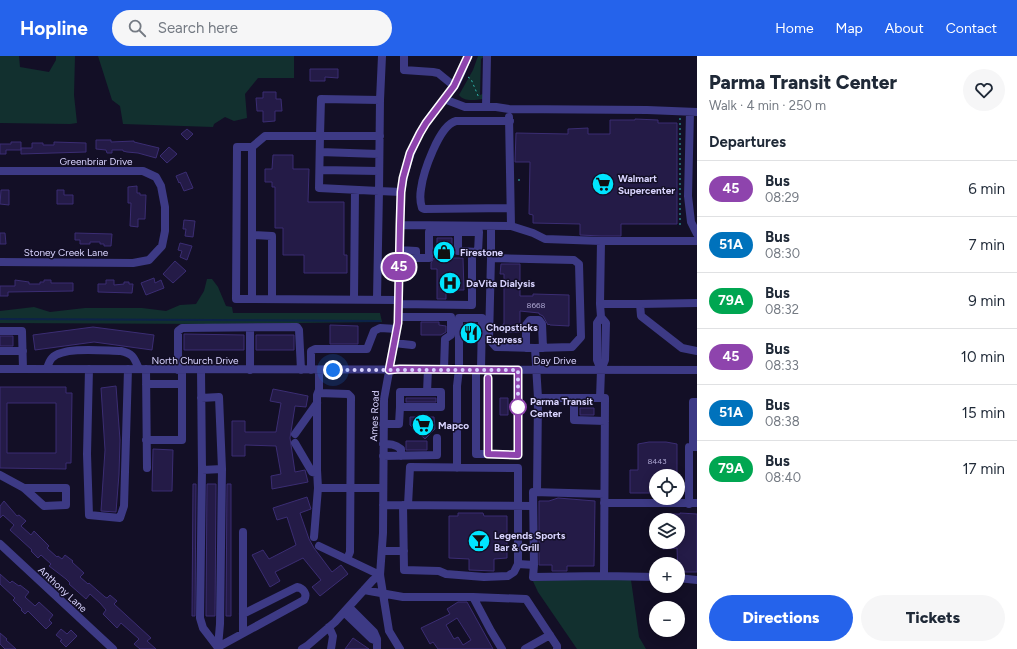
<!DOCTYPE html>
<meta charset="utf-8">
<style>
:root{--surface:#fff;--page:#f6f6f7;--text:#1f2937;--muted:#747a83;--line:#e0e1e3;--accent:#2563eb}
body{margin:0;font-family:Figtree,sans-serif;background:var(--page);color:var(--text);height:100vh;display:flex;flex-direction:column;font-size:15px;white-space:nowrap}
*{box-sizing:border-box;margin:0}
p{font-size:13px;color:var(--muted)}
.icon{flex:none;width:22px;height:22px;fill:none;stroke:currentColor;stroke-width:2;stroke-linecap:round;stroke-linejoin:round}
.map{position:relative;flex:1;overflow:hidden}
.details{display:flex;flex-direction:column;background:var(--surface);width:320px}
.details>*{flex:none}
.badge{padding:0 8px;border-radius:13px;font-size:14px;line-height:26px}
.fabs{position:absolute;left:649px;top:413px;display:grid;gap:8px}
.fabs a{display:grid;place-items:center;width:36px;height:36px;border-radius:50%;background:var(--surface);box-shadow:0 2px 10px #0003;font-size:20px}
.you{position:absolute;width:20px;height:20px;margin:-10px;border:3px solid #fff;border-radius:50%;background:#1a73e8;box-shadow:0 0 0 6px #1a73e833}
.map>.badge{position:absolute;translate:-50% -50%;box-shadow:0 0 0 2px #fff}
h2{padding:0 12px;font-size:15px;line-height:36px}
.round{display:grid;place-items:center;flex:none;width:42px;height:42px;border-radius:21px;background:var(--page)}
.overview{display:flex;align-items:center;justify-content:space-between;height:68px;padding:0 12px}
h1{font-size:19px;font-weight:800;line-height:30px}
.button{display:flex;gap:8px;margin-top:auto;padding:8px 12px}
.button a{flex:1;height:46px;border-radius:24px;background:var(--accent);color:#fff;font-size:16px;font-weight:800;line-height:46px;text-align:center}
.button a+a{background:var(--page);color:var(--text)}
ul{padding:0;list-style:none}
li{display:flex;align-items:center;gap:12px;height:56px;padding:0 12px;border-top:1px solid var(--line)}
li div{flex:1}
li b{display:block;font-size:15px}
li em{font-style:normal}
li .badge{min-width:44px;font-weight:700;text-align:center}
header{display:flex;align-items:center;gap:24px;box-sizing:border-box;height:56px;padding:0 20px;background:var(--accent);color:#fff}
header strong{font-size:19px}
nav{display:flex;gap:22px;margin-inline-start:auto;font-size:14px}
.search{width:280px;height:36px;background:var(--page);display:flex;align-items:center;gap:10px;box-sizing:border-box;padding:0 14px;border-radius:22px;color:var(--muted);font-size:15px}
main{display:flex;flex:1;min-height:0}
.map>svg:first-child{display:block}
.green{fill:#12302f}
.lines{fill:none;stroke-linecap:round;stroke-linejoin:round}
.stream{stroke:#0c2248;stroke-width:2}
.building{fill:#241b47;stroke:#3b2d73;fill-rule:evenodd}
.path{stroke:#2fb8b0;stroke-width:1;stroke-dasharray:2 3;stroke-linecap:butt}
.minor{stroke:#3d3a85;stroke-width:8}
.line-casing{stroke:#fff;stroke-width:9}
.line{stroke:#8e44ad;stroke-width:6}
.walk{stroke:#d9d4ff;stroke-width:4;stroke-dasharray:0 7.2}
.stop-dot{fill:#fff;stroke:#8e44ad;stroke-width:2}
.labels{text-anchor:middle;stroke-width:3;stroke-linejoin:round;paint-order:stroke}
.number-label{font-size:8px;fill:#aca6d1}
.street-label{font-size:10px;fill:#d9d4ff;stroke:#130f26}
.poi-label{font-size:10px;font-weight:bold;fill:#d9d4ff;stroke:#130f26;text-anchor:start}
.stop-label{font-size:10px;font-weight:bold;fill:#d9d4ff;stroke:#130f26;text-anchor:start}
</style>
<header>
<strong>Hopline</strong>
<div class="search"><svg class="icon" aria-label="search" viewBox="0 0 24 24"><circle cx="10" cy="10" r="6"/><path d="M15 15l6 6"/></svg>Search here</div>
<nav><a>Home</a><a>Map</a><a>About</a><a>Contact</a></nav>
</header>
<main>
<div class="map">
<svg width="697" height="593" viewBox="0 0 697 593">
<rect width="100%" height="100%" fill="#130f26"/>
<!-- green -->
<path class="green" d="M0 0H19L20 11 49 16 56 4V0H75L74 39 77 67 70 68 0 67Z
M98 0H294V22H258L245 38 247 62 234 65 225 61 214 68 213 71 123 68 120 50 112 44Z
M478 0H485L481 3 480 39 485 37 483 43C475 44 464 46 459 39L473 14Z
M207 223H212L218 231 226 250 232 251 233 257H380L382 266 213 268 0 267V255L34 251 50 256 85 252H142L166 255 180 249 196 248 204 235Z
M532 523 631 524 639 581 646 593H577L538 536Z"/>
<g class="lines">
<!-- stream -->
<path class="stream" d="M0 263 380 265"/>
</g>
<!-- building -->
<path class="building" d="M310 13H338V22L325 21V25H310Z
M263 36H276V43H281L282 55H275V65L263 66V55H257L256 42H263Z
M635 63 658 64V67H677V168H621V180H601L580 179V168L533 167V159L529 158 530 106H515L516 77 568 78V73L588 72V78H610V64H635Z
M187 73 193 78 187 84 181 78Z
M96 84H111V86L134 85V86L159 92 156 102 138 97 127 96 123 95V94H112V97H107L106 94 96 93Z
M11 86H21V94H6V98H0V88H11Z
M54 86 86 87V96L21 98V92H32V87H43V89H54Z
M169 91 177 98 167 107 160 100Z
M273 99H293V113H309L308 146H344V199H347V217H304V199H283V172H275V131H272V126H265V113H272Z
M186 116 193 132 184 135 180 126 179 127 176 120Z
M137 130V137H140V139H146L145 163H138V171L130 170 131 147H128V131Z
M1 134H9V149L0 148Z
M57 134H64V139H73V148H57Z
M184 164 195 165 193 181 185 180 186 173H183Z
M0 177H5L6 188H0Z
M75 177 112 178 111 190H104V188H100V186H90V188H80V184H75Z
M437 182H452V202H463L464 234H446V243H437V213H431V207L434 202H437Z
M180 187 192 190 187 204 180 201 182 195 178 194Z
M175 205 186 215 173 227 163 218Z
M501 208H520V240H533V238L569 239V270L550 269 549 268 548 269 543 260 539 258V257L520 255V276H502L503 268H504V218H500Z
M154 222 155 227 161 224 164 232 146 239 141 227Z
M15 224 29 226V228H40V226H44V224H51V227H73V235L8 236V240H0V230H15Z
M106 224H114V229L124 228V226H129V228H133L132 237 98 236V228H106Z
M421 266H439V269L446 270V276L441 279H421Z
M464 268H476V284H464Z
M330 269 358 270V288H330Z
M93 271 154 279 152 294 94 286 35 294 33 279Z
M184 278 244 279V294H184Z
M256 279H294V294H256Z
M0 280H13V290H0Z
M116 330 120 384 119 418 116 456 101 455 105 394 101 332Z
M0 331H66V337H72L71 407H66V413L0 412ZM7 347H56V397H7Z
M273 333 308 340 306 351 295 350 290 382 295 416 305 414 308 426 272 433 271 420 281 418 276 390 245 389V400H232V365H245V376H276L281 347 270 345Z
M406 342H436V346H406Z
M500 342H508V359H500Z
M580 352H594V359H580Z
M410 361H434L435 373 425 383 410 369Z
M406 385H427V394H406Z
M649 386H666L677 388V420H656V437H630V414H638V388Z
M153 393 173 394 172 435H152Z
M193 428H196L195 560H192Z
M207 428H216L215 560H206Z
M227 428H231V560H226Z
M307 441 311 453 300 457 309 483 314 492 332 516 341 509 348 518 320 540 312 531 321 524 303 502 275 516 280 525 270 531 252 499 263 494 269 503 296 489 287 461 277 464 273 452Z
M558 442 595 445 594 510H567V515H552V509H539V445H549Z
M4 445 17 460 19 459 26 465 21 470 31 479 34 475 49 490 47 492 57 501 58 500 62 503 65 499 73 505 72 506 84 517 80 521 88 528 89 527 105 541 107 542 110 539 117 545 114 548 151 582 147 585 156 593H140L134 588 139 583 121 567 117 572 103 558 106 554 100 547 90 538 86 543 69 528 70 527 66 523 49 510 51 508 41 499 38 502 31 495 32 494 10 474 14 469 3 459 0 462V450Z
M458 457H483L484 460H507V502L494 503V515L469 514V503L449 502V460H458Z
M680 457 697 458V516H678L677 492 663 493V486H678V464H663V458H680Z
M0 518 10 527 12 525 19 530 20 529 29 536 25 541 35 550 39 546 53 559 49 564 52 567 46 573 28 555 25 558 21 554 22 553 13 544 15 542 0 528Z
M458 546H467L493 593H438L433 586 430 588 421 572 450 558 447 553ZM457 562 471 584 463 589 458 581 454 583 446 569Z
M61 573 67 578 71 574 77 580 66 591 60 585 62 584 56 579Z
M0 577 7 583 6 584 16 593H5L0 588Z
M353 582 369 593H345Z"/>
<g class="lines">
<!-- path -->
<path class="path" d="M468 21 471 23 479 42
M680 62V171
M518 124H522"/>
<!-- minor -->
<path class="minor" d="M404 0V14L433 16 438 17 454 30
M444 43 465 51H496L509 53 647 54 697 56
M380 44 382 0
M486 51 487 0
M690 56 688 140 691 166 697 178
M509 61 511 170
M510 65H456C439 69 423 117 421 133 420 139 420 146 422 152L424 153 510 152
M252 91V243L398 244
M320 96 379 98
M320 114 379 115
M0 115H143L156 121 161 130 165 151V175L162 190 149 204 133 207 0 206
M400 169 511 170 533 177 545 183 601 185 600 248 601 261 606 267 605 304 601 314
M253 179 272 180V243
M601 185H697
M399 194 416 195V202H429V176H479L478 196 458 195V176
M491 202V170
M252 243H236L237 91H252L265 80H320L321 43 380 44 379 135 401 136
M354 243 355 134
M377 243 379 135 319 132 320 80H380
M398 248 472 249V196
M600 248H640L641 260 682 292 697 295
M640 248 697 247
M398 261H451V279L445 283 444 313
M250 272V314
M0 275H22L23 313
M394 287 412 289
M526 292V269L530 264H539L542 268 543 292
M535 292 496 291 489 283 491 202 574 204 579 208 581 281 572 291 535 292 538 342 537 436
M0 295H23
M0 313 697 314
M47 313C48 309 50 304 52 302 64 290 105 295 121 295 134 298 134 302 139 313
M89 313 87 398 89 459 120 462 124 450 128 313
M146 313 147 412
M476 313V398H488
M178 314V275L182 272 297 271 299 274 301 314
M201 314 202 414 222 413 219 341 201 342
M311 314V295L315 293H367L374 275 380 272 397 273
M488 314V398L518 399V314
M146 328H182
M427 336H441V351H400V336H427L428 313
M318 337 348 338 351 341 350 496 347 503
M538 342H605L604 520
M574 342V364L605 365
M600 342 601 314 597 304V267L601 261
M383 368H399L400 351
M295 378 317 347
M146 384H182V314
M295 387 312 416 317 417
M383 388C390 388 395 388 401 393V400
M693 391V346H697
M383 400 437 399V382
M457 412V330L459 313V262H482L481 313
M202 414 200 562 203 572 219 593
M0 419 24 432 44 450 66 449V432H24
M318 432H383
M604 447H697
M689 448V391H697
M383 449 533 450
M403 449 404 514 439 515 446 518 484 521 508 520 514 516 518 508V412L410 411 408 449
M243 476V577
M314 481 318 432 317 414V339L319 334V314
M0 488 113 593
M319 490 380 519
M382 495H404
M518 508 534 509 533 521 604 520 656 521
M534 509 533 436 604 438
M678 522 697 524
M364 534 403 541H473L491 575 502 593
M473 541 526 543 557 590V593
M349 551 374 576 377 583V593
M344 556 372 583 377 585
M329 571 333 580 331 593
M218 591 220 568 222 413
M218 591 304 544C308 538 303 532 297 531L243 558
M302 593 307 590 335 566 373 524 380 519
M400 593 389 575 380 519 383 477 384 343 398 267 401 136C405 112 412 88 426 67 434 54 445 43 454 31 460 22 464 10 468 0
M525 593 550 579"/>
</g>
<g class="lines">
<!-- line casing -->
<g class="line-casing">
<path id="line" d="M468 0 454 30 426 67 420 77 410 97 403 122 401 136 400 169 398 267 389 314 400 313 518 314V399L488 398V322"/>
</g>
<!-- line -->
<use href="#line" class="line"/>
<!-- walk -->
<path class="walk" d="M333 314H518V358V351"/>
</g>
<!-- icons -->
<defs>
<g id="supermarket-disc" transform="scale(1.15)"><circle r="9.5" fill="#00e5ff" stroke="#130f26"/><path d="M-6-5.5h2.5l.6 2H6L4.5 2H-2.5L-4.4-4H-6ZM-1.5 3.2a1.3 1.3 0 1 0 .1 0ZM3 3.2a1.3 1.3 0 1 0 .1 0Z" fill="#111"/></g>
<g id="shop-disc" transform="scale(1.15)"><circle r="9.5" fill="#00e5ff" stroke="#130f26"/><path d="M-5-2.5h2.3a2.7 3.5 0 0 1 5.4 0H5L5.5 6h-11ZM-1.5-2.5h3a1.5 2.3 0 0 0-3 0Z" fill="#111"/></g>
<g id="hospital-disc" transform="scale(1.15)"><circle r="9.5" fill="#00e5ff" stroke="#130f26"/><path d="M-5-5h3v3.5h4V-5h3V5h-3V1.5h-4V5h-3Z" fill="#111"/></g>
<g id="restaurant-disc" transform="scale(1.15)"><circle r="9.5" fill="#00e5ff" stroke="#130f26"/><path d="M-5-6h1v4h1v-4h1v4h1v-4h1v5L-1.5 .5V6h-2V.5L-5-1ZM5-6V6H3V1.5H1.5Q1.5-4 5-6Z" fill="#111"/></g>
<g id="bar-disc" transform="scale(1.15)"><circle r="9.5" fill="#00e5ff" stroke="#130f26"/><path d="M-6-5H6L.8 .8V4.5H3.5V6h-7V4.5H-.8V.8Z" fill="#111"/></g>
</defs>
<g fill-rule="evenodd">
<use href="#supermarket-disc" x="603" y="128"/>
<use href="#shop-disc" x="444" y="196"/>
<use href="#hospital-disc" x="450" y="227"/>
<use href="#restaurant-disc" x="471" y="277"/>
<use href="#supermarket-disc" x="423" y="369"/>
<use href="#bar-disc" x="479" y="485"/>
</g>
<!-- markers -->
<circle class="stop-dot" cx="518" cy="351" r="8"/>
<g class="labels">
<!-- number labels -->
<g class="number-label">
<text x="536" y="252">8668</text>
<text x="657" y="408">8443</text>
</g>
<!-- street labels -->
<g class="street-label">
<text x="96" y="109">Greenbriar Drive</text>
<text x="66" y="200">Stoney Creek Lane</text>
<text x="195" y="308">North Church Drive</text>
<text x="555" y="308">Day Drive</text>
<text transform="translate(374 360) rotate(-88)" y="4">Ames Road</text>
<text transform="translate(63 533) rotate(43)" y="4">Anthony Lane</text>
</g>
<!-- poi labels -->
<g class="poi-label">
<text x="618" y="126">Walmart<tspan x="618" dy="12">Supercenter</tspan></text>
<text x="460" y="200">Firestone</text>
<text x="466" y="231">DaVita Dialysis</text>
<text x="486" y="275">Chopsticks<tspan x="486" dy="12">Express</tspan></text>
<text x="438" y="373">Mapco</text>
<text x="494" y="483">Legends Sports<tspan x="494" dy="12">Bar &amp; Grill</tspan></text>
</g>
<!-- stop labels -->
<g class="stop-label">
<text x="530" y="349">Parma Transit<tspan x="530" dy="12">Center</tspan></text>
</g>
</g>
</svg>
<div class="fabs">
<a><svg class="icon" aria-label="locate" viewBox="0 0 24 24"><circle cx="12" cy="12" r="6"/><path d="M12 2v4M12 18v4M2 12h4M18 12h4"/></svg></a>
<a><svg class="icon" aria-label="layers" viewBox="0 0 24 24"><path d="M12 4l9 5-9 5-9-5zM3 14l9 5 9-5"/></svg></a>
<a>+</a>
<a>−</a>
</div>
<div class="you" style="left:333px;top:314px"></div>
<b class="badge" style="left:399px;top:211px;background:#8e44ad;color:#fff">45</b>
</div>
<section class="details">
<div class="overview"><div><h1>Parma Transit Center</h1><p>Walk · 4 min · 250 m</p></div><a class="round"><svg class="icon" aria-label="heart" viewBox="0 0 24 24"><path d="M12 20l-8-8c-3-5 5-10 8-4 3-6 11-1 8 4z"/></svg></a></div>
<h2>Departures</h2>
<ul>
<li><span class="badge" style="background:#8e44ad;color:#fff">45</span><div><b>Bus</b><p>08:29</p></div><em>6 min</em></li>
<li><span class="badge" style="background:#0072bc;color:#fff">51A</span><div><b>Bus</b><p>08:30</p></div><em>7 min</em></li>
<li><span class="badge" style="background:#00a651;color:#fff">79A</span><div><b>Bus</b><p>08:32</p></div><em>9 min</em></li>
<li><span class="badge" style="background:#8e44ad;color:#fff">45</span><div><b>Bus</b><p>08:33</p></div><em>10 min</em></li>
<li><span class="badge" style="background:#0072bc;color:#fff">51A</span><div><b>Bus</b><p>08:38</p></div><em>15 min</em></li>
<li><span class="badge" style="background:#00a651;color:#fff">79A</span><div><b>Bus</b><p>08:40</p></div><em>17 min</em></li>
</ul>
<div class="button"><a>Directions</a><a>Tickets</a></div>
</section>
</main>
